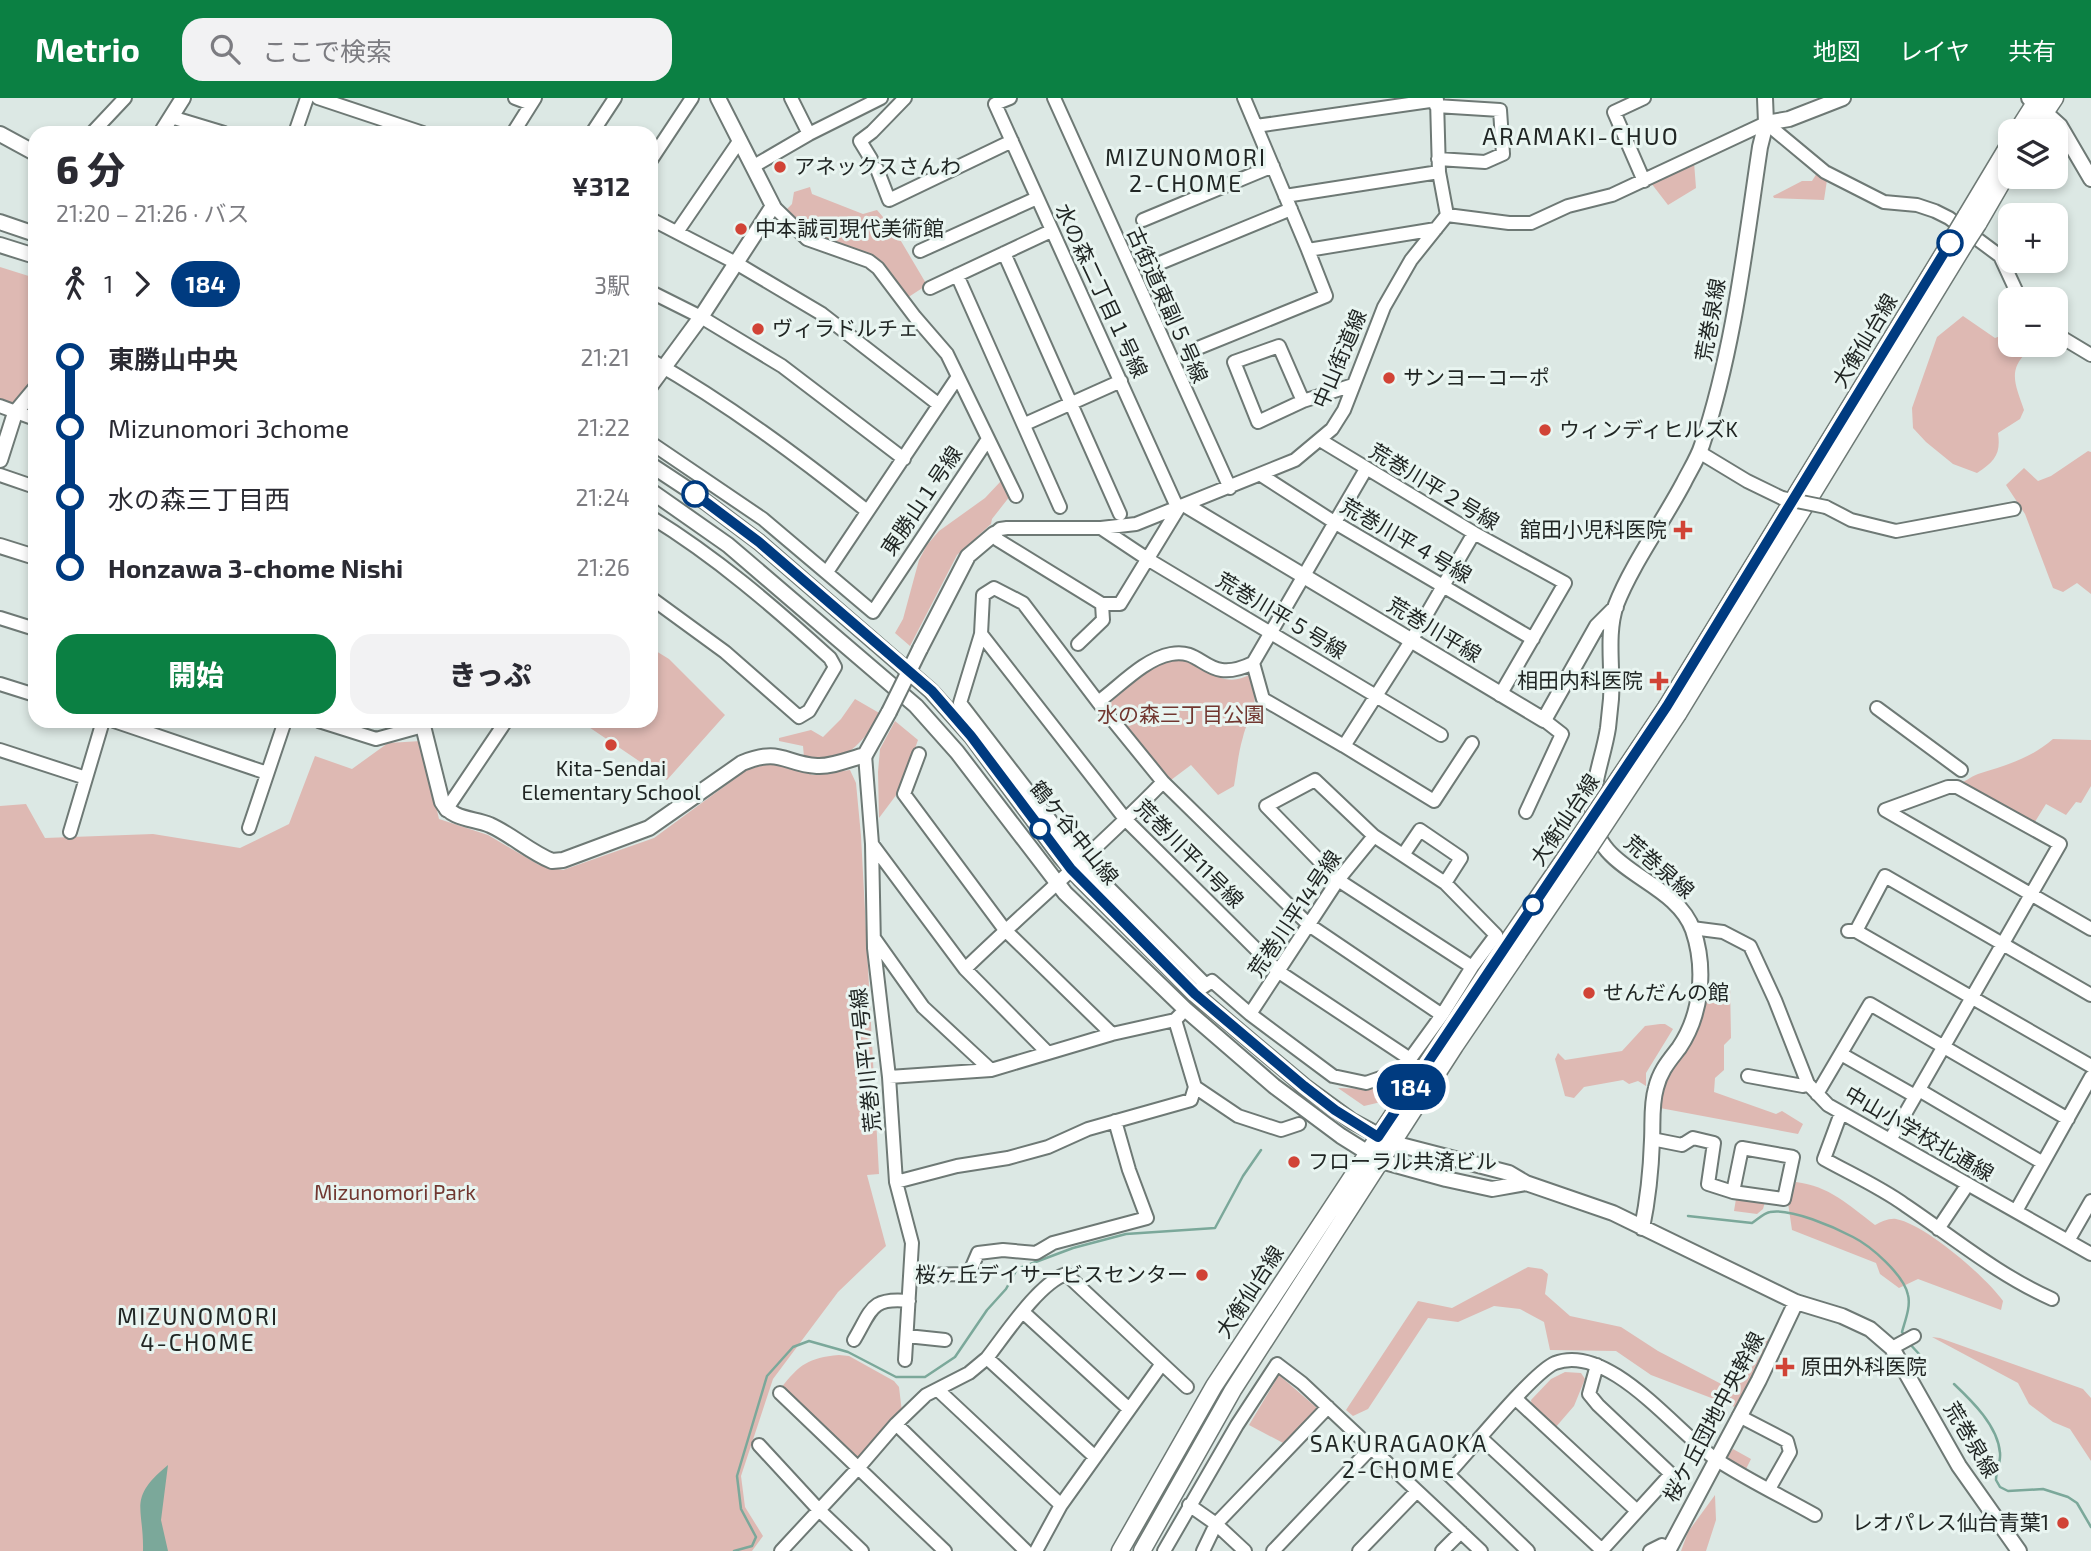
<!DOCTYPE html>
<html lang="ja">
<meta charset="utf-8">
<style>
:root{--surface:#fff;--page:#f2f2f3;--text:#2b2b33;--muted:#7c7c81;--accent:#0b8043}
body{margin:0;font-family:"Exo 2","Noto Sans JP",sans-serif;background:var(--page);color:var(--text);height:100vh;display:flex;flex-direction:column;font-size:26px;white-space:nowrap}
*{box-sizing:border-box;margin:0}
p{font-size:23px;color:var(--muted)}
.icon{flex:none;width:38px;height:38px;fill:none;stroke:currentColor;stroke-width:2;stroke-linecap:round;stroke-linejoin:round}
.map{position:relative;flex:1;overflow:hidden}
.sheet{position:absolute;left:28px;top:28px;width:630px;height:602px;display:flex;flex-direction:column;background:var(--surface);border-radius:21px;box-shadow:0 4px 10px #0003}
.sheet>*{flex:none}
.badge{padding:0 14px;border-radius:23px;font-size:24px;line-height:46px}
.fabs{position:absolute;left:1998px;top:21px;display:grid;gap:14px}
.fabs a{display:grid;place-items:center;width:70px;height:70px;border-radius:14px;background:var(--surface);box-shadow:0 4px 10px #0003;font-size:35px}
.map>.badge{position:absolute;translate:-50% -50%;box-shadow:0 0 0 4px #fff}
.legs{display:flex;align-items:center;gap:10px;height:77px;padding:0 28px;font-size:23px}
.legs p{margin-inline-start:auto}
.overview{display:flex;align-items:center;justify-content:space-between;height:119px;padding:0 28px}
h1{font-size:38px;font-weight:800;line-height:52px}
.action{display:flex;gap:14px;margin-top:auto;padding:14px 28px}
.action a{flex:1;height:80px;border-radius:21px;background:var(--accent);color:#fff;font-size:28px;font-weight:800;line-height:80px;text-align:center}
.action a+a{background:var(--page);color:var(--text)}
ul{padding:0 28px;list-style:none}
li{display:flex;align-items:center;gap:24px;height:70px;font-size:26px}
li i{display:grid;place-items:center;width:10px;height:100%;margin:0 9px;background:currentColor}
li i::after{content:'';width:18px;height:18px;margin:-9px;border:5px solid;border-radius:50%;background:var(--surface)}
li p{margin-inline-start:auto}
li:first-child i{background:linear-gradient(#0000 50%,currentColor 0)}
li:last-child i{background:linear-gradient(currentColor 50%,#0000 0)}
header{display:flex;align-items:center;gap:42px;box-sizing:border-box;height:98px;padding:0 35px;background:var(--accent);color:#fff}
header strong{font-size:33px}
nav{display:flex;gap:38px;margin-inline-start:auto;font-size:24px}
.search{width:490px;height:63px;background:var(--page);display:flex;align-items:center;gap:18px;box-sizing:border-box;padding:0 24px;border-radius:21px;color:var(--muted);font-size:26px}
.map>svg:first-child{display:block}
.green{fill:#deb9b3}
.water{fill:#7ba89a}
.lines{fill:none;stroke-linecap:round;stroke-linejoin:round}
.stream{stroke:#7ba89a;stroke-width:2.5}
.minor-casing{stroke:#6e7975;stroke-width:16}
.tertiary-casing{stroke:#6e7975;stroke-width:18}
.secondary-casing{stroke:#6e7975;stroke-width:19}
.minor{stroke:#fff;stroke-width:12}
.tertiary{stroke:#fff;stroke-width:14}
.secondary{stroke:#fff;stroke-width:16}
.minor-bridge-casing{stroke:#6e7975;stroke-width:16;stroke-linecap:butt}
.tertiary-bridge-casing{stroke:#6e7975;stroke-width:18;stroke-linecap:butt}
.secondary-bridge-casing{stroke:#6e7975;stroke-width:19;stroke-linecap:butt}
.minor-bridge{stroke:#fff;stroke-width:12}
.tertiary-bridge{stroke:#fff;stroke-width:14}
.secondary-bridge{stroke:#fff;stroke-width:16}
.line-1-casing{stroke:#fff;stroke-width:16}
.line-1{stroke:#003b80;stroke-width:10}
.poi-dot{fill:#d14336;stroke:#e9f5f1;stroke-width:2.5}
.stop-1-dot{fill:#fff;stroke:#003b80;stroke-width:3.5}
.labels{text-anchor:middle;stroke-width:6;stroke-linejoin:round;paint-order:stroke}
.poi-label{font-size:21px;fill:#212624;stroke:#e9f5f1;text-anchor:start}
.street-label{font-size:21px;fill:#212624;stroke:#e9f5f1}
.park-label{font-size:21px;fill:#713730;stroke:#e9f5f1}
.neighbourhood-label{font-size:23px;letter-spacing:2px;fill:#212624;stroke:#e9f5f1}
.quarter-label{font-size:24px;letter-spacing:2px;fill:#212624;stroke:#e9f5f1}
</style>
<header>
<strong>Metrio</strong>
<div class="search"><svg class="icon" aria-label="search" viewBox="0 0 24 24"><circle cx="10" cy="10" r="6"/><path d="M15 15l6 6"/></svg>ここで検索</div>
<nav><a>地図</a><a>レイヤ</a><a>共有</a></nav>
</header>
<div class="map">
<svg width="2091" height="1453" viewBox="0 0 2091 1453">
<rect width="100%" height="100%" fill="#dce8e4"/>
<!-- green -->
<path class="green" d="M1694 64 1696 90 1668 107 1651 85Z
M1817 75 1827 82 1824 102 1774 100 1773 98 1802 83H1812Z
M810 89 812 96 863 116 877 112 895 133 927 187 907 200 876 162 863 154 808 134 786 112 792 106 794 94Z
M0 169 35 180V278L13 306 0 301Z
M1963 218 1995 240 2003 237 2011 239V247H2020L2027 254C2007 273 2016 288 2024 312L2020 321 1998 335C2001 356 1995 363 1977 375L1953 366 1926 344 1913 330 1912 310 1937 239Z
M2088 353 2091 354V496L2077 485 2063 494 2053 490 2025 416 2006 387 2024 370 2038 383 2051 378Z
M1001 383 1010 398 992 421 991 426 957 457 910 548 895 535 903 521 919 462 927 447 939 433 985 400Z
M651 550 669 561 725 617 667 682 580 623H651Z
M1177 561C1205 567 1222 593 1251 576 1260 609 1251 610 1243 639 1238 655 1237 672 1234 688L1218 697 1191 667 1171 682 1109 610 1112 603C1131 587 1152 564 1177 561Z
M855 601 881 616C861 646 843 671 804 659L803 648 779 643V640L811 632 823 639 841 621Z
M895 623 918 642 900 692 879 720 878 674 880 651Z
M2053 641 2091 642V688L2081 705 2076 704 2066 717 2046 706 2033 727 1958 686C1965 684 1970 679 1978 676 2006 667 2030 661 2053 641Z
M421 643 439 721 488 737 539 767 563 772 654 740 748 671 769 666 788 668 813 677 850 672 856 685 861 738 879 1076 867 1077 886 1148 838 1194 773 1281 741 1378 745 1409 763 1438 752 1453H0V708L26 706 45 740 153 736 240 750 289 726 315 658 352 671 388 645Z
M1708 886H1730L1731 940 1724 947V972L1715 980 1714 994 1776 1016 1782 1013 1803 1026 1798 1036 1660 1010 1665 977 1700 924Z
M1660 926H1665L1673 931 1646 975V988L1638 983 1629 986 1623 982 1584 989 1574 1000 1565 998 1555 961 1558 955 1565 962 1622 953 1645 928Z
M1398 979V982L1381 1004 1364 1008 1338 990 1370 991Z
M1796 1084C1829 1088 1849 1107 1875 1127 1881 1124 1889 1120 1896 1121 1925 1126 1986 1179 2003 1203L2001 1212 1918 1181 1899 1190 1880 1176 1876 1165 1792 1132 1788 1105Z
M1736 1101 1765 1104 1763 1111 1757 1116 1734 1113Z
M1528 1169 1542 1171 1548 1176 1545 1196 1570 1218 1621 1229 1658 1253 1729 1290C1744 1277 1762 1264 1765 1243L1758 1238 1763 1237 1773 1244 1735 1309 1651 1277 1616 1253 1550 1252 1544 1224 1520 1211 1494 1208 1458 1224 1428 1220 1368 1311 1353 1318 1346 1312 1418 1203 1452 1210Z
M1932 1239 1940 1240 2083 1291 2091 1300V1363L2070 1331 2053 1324 2029 1306 2018 1285Z
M839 1257 849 1258 894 1283 899 1289 902 1314 859 1361 781 1290C800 1266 808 1260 839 1257Z
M1565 1274 1581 1275 1585 1281 1574 1308 1555 1330 1532 1308 1531 1302 1551 1281Z
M1279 1277 1317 1310 1285 1346 1249 1327Z
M1733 1351 1751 1361 1745 1373 1730 1365 1728 1358Z
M1715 1397 1716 1422 1706 1453H1681L1688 1434Z"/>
<!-- water -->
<path class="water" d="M168 1367 161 1422 168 1453H143C144 1408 127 1401 168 1367Z"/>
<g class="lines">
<!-- stream -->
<path class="stream" d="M1688 1118 1752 1125C1758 1121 1764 1115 1770 1114 1791 1110 1834 1129 1853 1139 1871 1148 1904 1177 1908 1197 1911 1208 1905 1223 1902 1234L1905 1238
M1908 1244 1920 1257
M1954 1286C1972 1303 1998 1328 2000 1355 2001 1364 1996 1373 1996 1382L2000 1389 2008 1393 2043 1391 2068 1399 2077 1405 2091 1429
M734 1453 752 1448 756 1439 741 1411 737 1378 767 1278 793 1249 809 1243 848 1254 896 1279H925L955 1259 987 1212 1006 1191 1017 1171 1073 1150 1126 1136 1215 1130 1243 1078 1261 1052"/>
<!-- minor casing -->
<g class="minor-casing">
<path id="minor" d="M318 0 423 35
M515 0 531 6
M791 0 809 36
M1010 0 995 6 1178 411 1120 506H1102L998 442 994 436 1000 431 1007 430H1101L1136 426 1295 362 1332 331 1344 312 1384 209 1411 162 1447 117 1509 125H1531L1568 108 1612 97 1766 25 1825 74 1884 104 1917 107 1935 113 1949 120 2000 158 2020 201
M1054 0 1230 390
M1244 0 1308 152 1436 131
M1437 2 1439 74 1447 117
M1436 8 1500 12 1503 56 1485 64 1438 61
M171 19 224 35
M1256 28 1437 2
M92 35 125 0
M295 35 307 0
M513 35 535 0
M592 35 615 0
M871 61 860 43 872 34 905 0
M651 62 692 0
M754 68 809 36 881 0
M877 71 889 102 1012 43
M1644 83 1614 14 1644 0
M1285 98 1439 74
M773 108 807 141 869 163 878 170 915 219 947 256 1016 398
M651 121 736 165 822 216 938 306
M1143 122 1273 68
M677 134 740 42
M920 153 1037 100
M1004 155 1120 416
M1160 165 1291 111
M957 177 1060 409
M930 190 1051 133
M651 194 701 219 782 268 904 361
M2056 236 2091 257
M1198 250 1326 198 1308 152
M651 262C728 306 798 358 867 413
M1303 303 1258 324 1234 264 1279 248 1303 303 1353 287
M0 308 35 321
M1025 326 1121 283
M1320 342 1474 435 1565 485 1500 597
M651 345 763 421 873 514 988 341
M1699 354 1747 383 1782 400
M0 377 35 389
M1261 377 1334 424 1533 541
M1826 409 1851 422 1896 433 2014 411
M651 419C716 459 773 508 830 560L835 569 809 613 799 619 725 554 651 500
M1101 430 1149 462 1441 637
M827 474 957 280
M0 520 35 531
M981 536 1126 722 1279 874 1410 961
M1078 546 1103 522 1102 506
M1253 565 1263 601 1344 648 1434 703 1472 645
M1253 565 1366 371
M0 586 35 597
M1098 604C1120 588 1144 561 1171 556 1205 549 1205 588 1253 565
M1877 610 1961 672
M114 623 267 675
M319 623 376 641 423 628
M1344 648 1411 543 1474 435
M0 652 86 680
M919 656 904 696 1005 832 1112 936
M865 657 872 746 874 850 889 979 896 1084 912 1145 905 1262
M446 712 506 623
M1885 712 1948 689H1957L2060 746 1890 1042
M1885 712 2091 831
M1526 714 1562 636 1544 622
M249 730 285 623
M70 734 103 623
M872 746 965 871 1048 955
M1403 757 1420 732 1461 760 1445 785
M1692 830 1723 834 1750 848 1775 902 1808 986 1828 1007 2091 1156
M1848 833H1856L2091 968
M1856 833 1885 778 2091 897
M874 840 923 909 991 972
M965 871C1030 808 1100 749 1163 684
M1205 886 1081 762 960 605 981 536 983 497 994 490 1023 505 1098 604 1163 684 1309 827 1442 917 1472 869 1338 782 1266 708 1315 682 1374 738 1445 785 1496 837 1472 869
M1200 891 1212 883 1250 916 1333 978 1366 985 1395 975 1410 961 1442 917
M1250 916 1338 782 1374 738
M1841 956 1915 998
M1748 978 1803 988 1808 986
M889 979 991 972 1112 936 1175 922 1180 917
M1195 989 1238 1018 1281 1032 1299 1026
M1919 992 2043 1065
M1817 996 1870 906 2068 1021
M1841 1015 1824 1061C1851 1076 1880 1089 1905 1107 1954 1140 1998 1177 2052 1201
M1652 1041 1682 1047 1693 1040 1714 1045 1708 1086 1733 1094 1784 1101 1793 1059 1742 1050 1733 1094
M896 1084 957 1068 1008 1060 1048 1049 1088 1031 1191 1002 1195 989 1175 922
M2016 1113 2091 979
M1938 1131 1968 1086
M2068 1143 2091 1103
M910 1177 969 1176 978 1155 1003 1152 1036 1155 1053 1145 1147 1120 1129 1072 1115 1023
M1023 1214 1129 1311
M907 1238 945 1242
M854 1242C872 1212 870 1199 909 1203
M1892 1250 1914 1238
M987 1260C1005 1237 1039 1185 1066 1176L1187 1289
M1597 1267 1589 1296 1598 1307 1671 1376 1601 1453
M938 1292 1061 1407
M780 1295 945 1453
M1516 1301 1637 1413
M1739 1318 1787 1343 1790 1354 1769 1391
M896 1326 926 1297 969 1275 987 1260 1095 1359
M1481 1340 1603 1453
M759 1347 819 1412 862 1453
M1189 1407 1216 1426 1245 1453
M781 1453 859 1369 896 1326 1026 1453
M1036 1453 1061 1407 1161 1267
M1164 1453 1237 1327 1277 1266 1302 1285 1481 1453
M1203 1453 1216 1426 1328 1309
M1273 1453 1371 1350
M1359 1453 1417 1393
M1442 1453 1461 1434
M1528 1453 1448 1376C1469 1354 1532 1275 1555 1265 1609 1244 1677 1335 1717 1362 1748 1382 1783 1399 1815 1417
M1650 1453 1662 1447 1669 1450"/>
</g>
<!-- tertiary casing -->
<g class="tertiary-casing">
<path id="tertiary" d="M2029 0 2060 28 2091 81
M1766 25 1789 21 1843 0
M161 35 183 0
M0 36 35 55
M0 124 35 136
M0 147 35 158
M651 287 701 219 773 108 718 0
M0 362 15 315 35 291
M651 367 695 396 759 444 931 593 971 638 1060 758 1081 782 1195 896 1304 988 1352 1023 1393 1045 1509 1075 1526 1085 1613 1115 1796 1204 1842 1218 1870 1231 1892 1250 1959 1368 2019 1453
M651 393 728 447 916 608 957 654 1065 795 1185 911 1274 988 1341 1038 1381 1063 1446 1081 1492 1091 1526 1085
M1187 408 1544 622 1597 528 1616 509
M0 448 35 459
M920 551 968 458 994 436
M427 623 423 628 442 704C452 722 473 720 490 727 512 737 530 754 552 763L563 762 649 730 742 665C781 649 784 666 817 668 832 669 850 661 865 657L889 614
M1642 1130C1648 1101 1651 1072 1652 1042 1653 1025 1651 1007 1656 990 1660 973 1669 963 1679 950 1702 916 1706 870 1693 832 1674 779 1591 775 1592 710 1593 683 1604 656 1608 630 1609 620 1610 610 1611 601 1613 570 1606 536 1616 507 1632 466 1663 424 1684 384 1690 372 1698 360 1702 347 1734 251 1745 149 1760 49L1766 25 1765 0
M1668 1453 1759 1282 1796 1204"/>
</g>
<!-- secondary casing -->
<g class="secondary-casing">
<path id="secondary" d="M2017 33 2038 0
M2033 33 2055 0
M1966 118 2011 43
M1978 126 2011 69
M1667 608 1954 138
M1678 616 1965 146
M1120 1453 1214 1288 1501 853 1574 747
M1142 1453 1233 1292 1455 948 1586 755"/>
</g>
<!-- minor -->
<use href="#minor" class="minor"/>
<!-- tertiary -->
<use href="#tertiary" class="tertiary"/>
<!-- secondary -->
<use href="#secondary" class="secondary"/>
<!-- minor-bridge casing -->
<g class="minor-bridge-casing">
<path id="minor-bridge" d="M1782 400 1826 409"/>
</g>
<!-- tertiary-bridge casing -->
<g class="tertiary-bridge-casing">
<path id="tertiary-bridge" d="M889 614 920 551"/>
</g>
<!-- secondary-bridge casing -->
<g class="secondary-bridge-casing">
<path id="secondary-bridge" d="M1954 138 1966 118
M1965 146 1978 126
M1574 747 1667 608
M1586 755 1678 616"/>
</g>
<!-- minor-bridge -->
<use href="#minor-bridge" class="minor-bridge"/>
<!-- tertiary-bridge -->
<use href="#tertiary-bridge" class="tertiary-bridge"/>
<!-- secondary-bridge -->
<use href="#secondary-bridge" class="secondary-bridge"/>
</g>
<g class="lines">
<!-- line-1 casing -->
<g class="line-1-casing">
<path id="line-1" d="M695 396 759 444 932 593 971 638 1071 771 1195 896 1304 988 1335 1012 1378 1039 1667 608 1950 145"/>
</g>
<!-- line-1 -->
<use href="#line-1" class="line-1"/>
</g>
<!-- markers -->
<g class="poi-dot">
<circle cx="780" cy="69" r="7"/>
<circle cx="741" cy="131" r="7"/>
<circle cx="758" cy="231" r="7"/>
<circle cx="1389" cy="280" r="7"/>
<circle cx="1545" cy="332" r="7"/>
<path d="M1679.5 421.5h7v7h7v7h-7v7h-7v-7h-7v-7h7z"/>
<path d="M1655.5 572.5h7v7h7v7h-7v7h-7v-7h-7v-7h7z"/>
<circle cx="611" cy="647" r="7"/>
<circle cx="1589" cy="895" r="7"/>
<circle cx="1294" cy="1064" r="7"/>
<circle cx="1202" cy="1177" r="7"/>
<path d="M1781.5 1258.5h7v7h7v7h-7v7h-7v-7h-7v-7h7z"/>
<circle cx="2063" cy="1425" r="7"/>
</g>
<g class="stop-1-dot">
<circle cx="1950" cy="145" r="12"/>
<circle cx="695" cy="396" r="12"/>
<circle cx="1040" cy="731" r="9"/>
<circle cx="1533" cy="807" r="9"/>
</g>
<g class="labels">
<!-- poi labels -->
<g class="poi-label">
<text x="794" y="76">アネックスさんわ</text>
<text x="755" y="138">中本誠司現代美術館</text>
<text x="772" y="238">ヴィラドルチェ</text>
<text x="1403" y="287">サンヨーコーポ</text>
<text x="1559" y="339">ウィンディヒルズK</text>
<text x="1667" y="439" text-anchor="end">舘田小児科医院</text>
<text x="1643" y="590" text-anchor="end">相田内科医院</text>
<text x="611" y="678" text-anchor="middle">Kita-Sendai<tspan x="611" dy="24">Elementary School</tspan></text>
<text x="1603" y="902">せんだんの館</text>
<text x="1308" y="1071">フローラル共済ビル</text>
<text x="1188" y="1184" text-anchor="end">桜ヶ丘デイサービスセンター</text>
<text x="1801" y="1276">原田外科医院</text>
<text x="2049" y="1432" text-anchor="end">レオパレス仙台青葉1</text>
</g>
<!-- street labels -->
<g class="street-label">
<text transform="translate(1101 193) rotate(65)" y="7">水の森二丁目１号線</text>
<text transform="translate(1167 207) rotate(66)" y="7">古街道東副５号線</text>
<text transform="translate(1711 222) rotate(-80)" y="7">荒巻泉線</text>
<text transform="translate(1865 243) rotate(-59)" y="7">大衡仙台線</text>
<text transform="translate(1340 261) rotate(-67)" y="7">中山街道線</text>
<text transform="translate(1434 389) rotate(31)" y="7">荒巻川平２号線</text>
<text transform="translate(922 403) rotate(-56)" y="7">東勝山１号線</text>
<text transform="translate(1406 443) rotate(30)" y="7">荒巻川平４号線</text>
<text transform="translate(1281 518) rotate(31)" y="7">荒巻川平５号線</text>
<text transform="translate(1434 532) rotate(31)" y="7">荒巻川平線</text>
<text transform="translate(1565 722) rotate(-56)" y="7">大衡仙台線</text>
<text transform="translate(1074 735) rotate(51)" y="7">鶴ケ谷中山線</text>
<text transform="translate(1189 756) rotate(45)" y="7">荒巻川平11号線</text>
<text transform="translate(1659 769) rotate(41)" y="7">荒巻泉線</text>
<text transform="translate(1295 816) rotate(-56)" y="7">荒巻川平14号線</text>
<text transform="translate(866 962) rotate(-96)" y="7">荒巻川平17号線</text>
<text transform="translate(1919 1036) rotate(30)" y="7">中山小学校北通線</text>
<text transform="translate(1250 1194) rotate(-57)" y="7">大衡仙台線</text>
<text transform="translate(1714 1319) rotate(-62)" y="7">桜ケ丘団地中央幹線</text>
<text transform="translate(1971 1342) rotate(59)" y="7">荒巻泉線</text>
</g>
<!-- park labels -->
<g class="park-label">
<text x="1181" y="624">水の森三丁目公園</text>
<text x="395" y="1102">Mizunomori Park</text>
</g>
<!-- neighbourhood labels -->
<g class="neighbourhood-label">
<text x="1186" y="68">MIZUNOMORI<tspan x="1186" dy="26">2-CHOME</tspan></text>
<text x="198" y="1227">MIZUNOMORI<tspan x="198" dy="26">4-CHOME</tspan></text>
<text x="1399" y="1354">SAKURAGAOKA<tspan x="1399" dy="26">2-CHOME</tspan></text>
</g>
<!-- quarter labels -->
<g class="quarter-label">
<text x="1581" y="47">ARAMAKI-CHUO</text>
</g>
</g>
</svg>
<div class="fabs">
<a><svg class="icon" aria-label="layers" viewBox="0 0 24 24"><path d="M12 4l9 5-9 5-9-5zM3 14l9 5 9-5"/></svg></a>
<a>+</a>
<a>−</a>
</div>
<b class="badge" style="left:1411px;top:989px;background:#003b80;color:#fff">184</b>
<section class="sheet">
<div class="overview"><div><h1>6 分</h1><p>21:20 – 21:26 · バス</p></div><b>¥312</b></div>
<div class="legs"><svg class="icon" aria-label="walk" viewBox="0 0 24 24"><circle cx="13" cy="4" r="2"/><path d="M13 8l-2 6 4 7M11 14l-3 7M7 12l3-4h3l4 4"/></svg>1<svg class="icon" aria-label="forward" viewBox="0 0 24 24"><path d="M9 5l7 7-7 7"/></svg><b class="badge" style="background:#003b80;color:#fff">184</b><p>3駅</p></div>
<ul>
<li><i style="color:#003b80"></i><b>東勝山中央</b><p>21:21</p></li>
<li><i style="color:#003b80"></i><span>Mizunomori 3chome</span><p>21:22</p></li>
<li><i style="color:#003b80"></i><span>水の森三丁目西</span><p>21:24</p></li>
<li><i style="color:#003b80"></i><b>Honzawa 3-chome Nishi</b><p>21:26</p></li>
</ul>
<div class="action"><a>開始</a><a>きっぷ</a></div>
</section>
</div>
